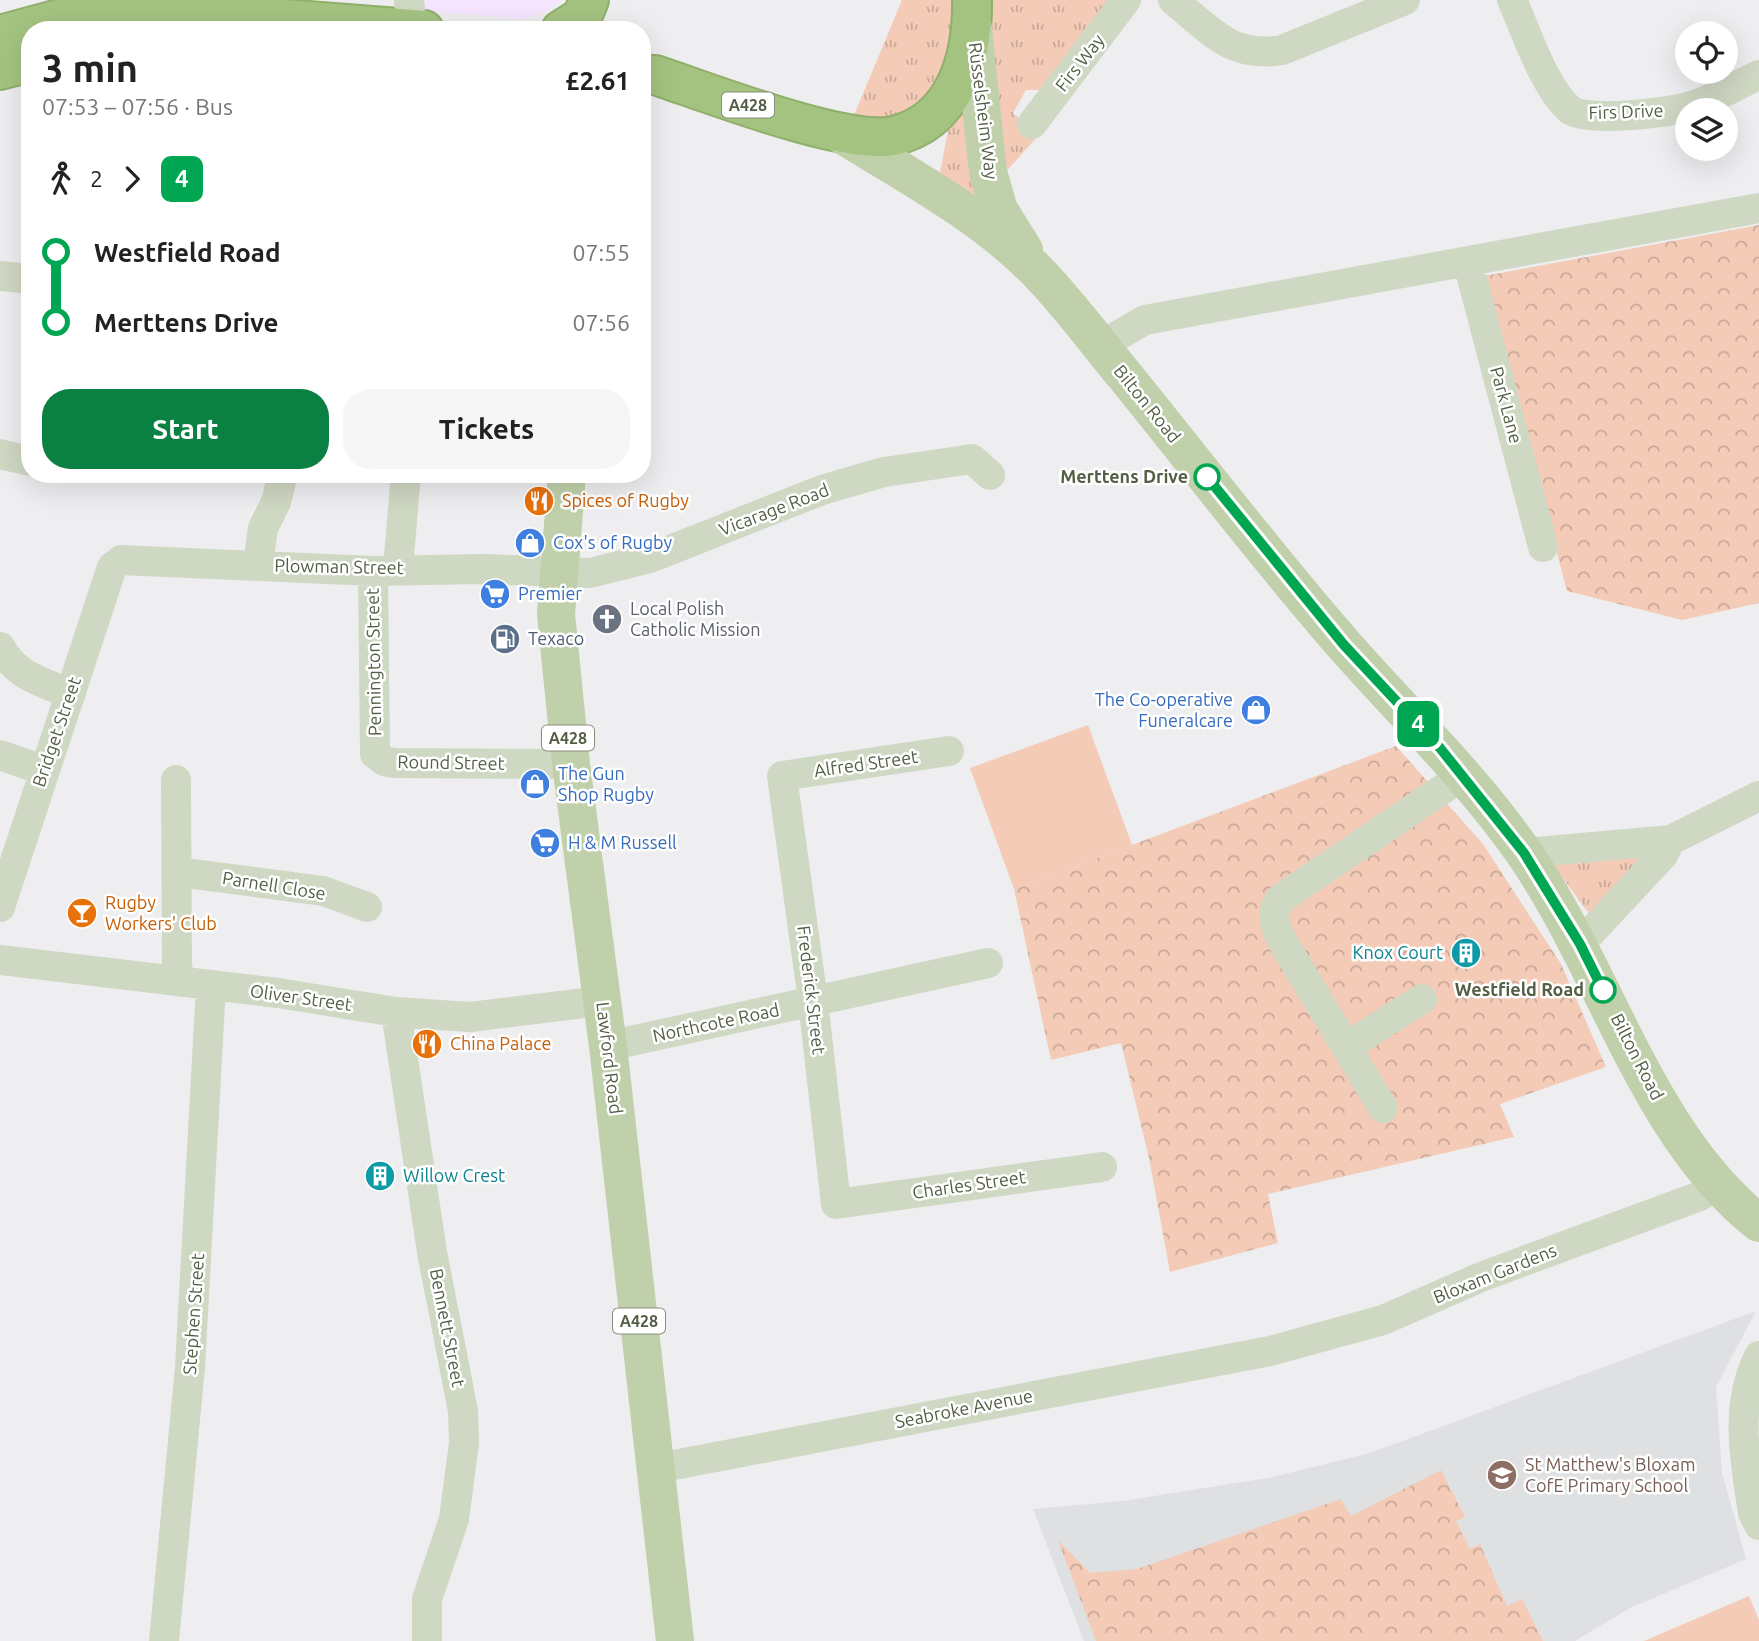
<!DOCTYPE html>
<meta charset="utf-8">
<style>
:root{--surface:#fff;--page:#f6f6f6;--text:#222;--muted:#767676;--accent:#0b8043}
body{margin:0;font-family:Ubuntu,sans-serif;background:var(--page);color:var(--text);height:100vh;display:flex;flex-direction:column;font-size:26px;white-space:nowrap}
*{box-sizing:border-box;margin:0}
p{font-size:23px;color:var(--muted)}
.icon{flex:none;width:38px;height:38px;fill:none;stroke:currentColor;stroke-width:2;stroke-linecap:round;stroke-linejoin:round}
.map{position:relative;flex:1;overflow:hidden}
.panel{position:absolute;left:21px;top:21px;width:630px;height:462px;display:flex;flex-direction:column;background:var(--surface);border-radius:28px;box-shadow:0 7px 28px #0002}
.panel>*{flex:none}
.badge{padding:0 14px;border-radius:10px;font-size:24px;line-height:46px}
.controls{position:absolute;left:1675px;top:21px;display:grid;gap:14px}
.controls a{display:grid;place-items:center;width:63px;height:63px;border-radius:50%;background:var(--surface);box-shadow:0 7px 28px #0002;font-size:35px}
.map>.badge{position:absolute;translate:-50% -50%;box-shadow:0 0 0 4px #fff}
.legs{display:flex;align-items:center;gap:10px;height:77px;padding:0 21px;font-size:23px}
.legs p{margin-inline-start:auto}
.overview{display:flex;align-items:center;justify-content:space-between;height:119px;padding:0 21px}
h1{font-size:38px;font-weight:600;line-height:52px}
.action{display:flex;gap:14px;margin-top:auto;padding:14px 21px}
.action a{flex:1;height:80px;border-radius:28px;background:var(--accent);color:#fff;font-size:28px;font-weight:600;line-height:80px;text-align:center}
.action a+a{background:var(--page);color:var(--text)}
ul{padding:0 21px;list-style:none}
li{display:flex;align-items:center;gap:24px;height:70px;font-size:26px}
li i{display:grid;place-items:center;width:10px;height:100%;margin:0 9px;background:currentColor}
li i::after{content:'';width:18px;height:18px;margin:-9px;border:5px solid;border-radius:50%;background:var(--surface)}
li p{margin-inline-start:auto}
li:first-child i{background:linear-gradient(#0000 50%,currentColor 0)}
li:last-child i{background:linear-gradient(currentColor 50%,#0000 0)}
.map>svg:first-child{display:block}
.commercial{fill:#f5e5fe}
.education{fill:#dfe0e2}
.grass{fill:url(#grass-tufts)}
.forest{fill:url(#forest-crowns)}
.pitch{fill:#f4cbb7}
.lines{fill:none;stroke-linecap:round;stroke-linejoin:round}
.highway-casing{stroke:#8faf6b;stroke-width:42}
.minor{stroke:#cfd8c3;stroke-width:30}
.major{stroke:#c0d0ab;stroke-width:38}
.highway{stroke:#a4c380;stroke-width:38}
.line-1-casing{stroke:#fff;stroke-width:16}
.line-1{stroke:#00a651;stroke-width:10}
.stop-1-dot{fill:#fff;stroke:#00a651;stroke-width:3.5}
.labels{text-anchor:middle;stroke-width:5;stroke-linejoin:round;paint-order:stroke}
.shield{fill:#fff;stroke:#878e7c;stroke-width:2}
.shield-label{font-size:16px;font-weight:bold;fill:#535e44}
.street-label{font-size:18px;fill:#535e44;stroke:#fff}
.stop-label{font-size:18px;font-weight:bold;fill:#535e44;stroke:#fff;text-anchor:end}
.food-label{font-size:18px;fill:#c56008;stroke:#fff;text-anchor:start}
.shop-label{font-size:18px;fill:#366cbe;stroke:#fff;text-anchor:start}
.worship-label{font-size:18px;fill:#5b616d;stroke:#fff;text-anchor:start}
.service-label{font-size:18px;fill:#4e5e75;stroke:#fff;text-anchor:start}
.culture-label{font-size:18px;fill:#0d838f;stroke:#fff;text-anchor:end}
.education-label{font-size:18px;fill:#785e54;stroke:#fff;text-anchor:start}
</style>
<div class="map">
<svg width="1759" height="1641" viewBox="0 0 1759 1641">
<defs>
<pattern id="grass-tufts" width="24" height="20" patternUnits="userSpaceOnUse" patternTransform="scale(1.75)"><rect width="24" height="20" fill="#f4cbb7"/><path d="M3 7l-1-3M5 7V3M7 7l1-3M15 17l-1-3M17 17v-4M19 17l1-3" fill="none" stroke="#c8a896"/></pattern>
<pattern id="forest-crowns" width="20" height="18" patternUnits="userSpaceOnUse" patternTransform="scale(1.75)"><rect width="20" height="18" fill="#f4cbb7"/><path d="M2 6a3 3 0 1 1 6 0M12 15a3 3 0 1 1 6 0" fill="none" stroke="#c8a896"/></pattern>
</defs>
<rect width="100%" height="100%" fill="#eeeef1"/>
<!-- commercial -->
<path class="commercial" d="M421 0H560L550 10 525 19 422 11Z"/>
<!-- education -->
<path class="education" d="M1756 1311 1716 1387 1722 1473 1746 1559 1630 1608 1575 1641H1084L1033 1509 1123 1501 1273 1477 1370 1453Z"/>
<!-- grass -->
<path class="grass" d="M902 0H951L955 43 928 99 898 118 852 120Z
M991 0H1108L1047 90H1026L1013 113 1037 137 1002 176 989 18Z
M963 96 983 209 938 183 948 131Z
M1649 855 1596 923 1553 865Z"/>
<!-- forest -->
<path class="forest" d="M1759 225V603L1682 620 1567 591 1484 276Z
M1396 746 1483 844 1561 964 1606 1067 1500 1104 1514 1137 1268 1194 1278 1243 1170 1272 1149 1158 1121 1043 1051 1060 1014 889Z
M1441 1470 1465 1517 1456 1521 1470 1549 1480 1544 1507 1606 1522 1599 1543 1641H1096L1058 1540 1090 1573 1137 1569 1341 1499 1351 1516Z"/>
<!-- pitch -->
<path class="pitch" d="M1088 725 1132 845 1014 889 970 768Z
M1749 1596 1759 1620V1641H1644Z"/>
<g class="lines">
<!-- highway casing -->
<g class="highway-casing">
<path id="highway" d="M561 30 582 17 589 0
M0 35 59 19 155 9 424 30
M0 70 30 62
M642 75H655C707 92 845 146 893 136 956 122 973 56 972 0"/>
</g>
<!-- minor -->
<path class="minor" d="M409 0 412 29
M1173 0C1209 29 1231 59 1282 50L1405 0
M1512 0C1527 33 1543 85 1569 109 1584 123 1670 113 1691 106 1714 99 1737 85 1759 75
M1032 124 1126 0
M1468 263 1543 547
M0 276 30 279
M1100 346 1145 320 1759 208
M0 454 30 461
M258 565 263 528 276 502 283 474
M398 568 406 474
M373 571 375 754 384 761 394 763 571 764
M0 647C17 677 40 681 71 694
M949 751 782 776 813 1001 836 1204 1102 1167
M0 755 43 770
M176 780 177 968 182 982
M1524 853 1671 840 1759 796
M178 872 323 891 367 907
M0 907 112 567 121 560 373 571 484 569 590 573 650 558 822 490 884 472 972 459 990 475
M1580 944 1663 855 1671 840
M0 960 278 993 396 1012 470 1017 601 1001
M396 1012 432 1252 463 1411 464 1443 454 1519 427 1599V1641
M608 1046 988 963
M1346 1047 1422 999
M1383 1108 1281 939C1274 924 1271 914 1280 899L1462 776
M1759 1356C1734 1406 1745 1460 1753 1513L1759 1525
M658 1468 1270 1351 1383 1320 1481 1277 1700 1196 1716 1185
M164 1641 190 1367 211 986"/>
<!-- major -->
<path class="major" d="M973 29 988 172 999 210 1024 250
M841 134C907 175 982 215 1037 271 1068 303 1096 341 1125 376 1198 466 1268 558 1344 645 1405 714 1472 778 1524 853 1606 971 1646 1134 1759 1223
M567 474 556 614 571 764 608 1046 675 1641"/>
<!-- highway -->
<use href="#highway" class="highway"/>
</g>
<g class="lines">
<!-- line-1 casing -->
<g class="line-1-casing">
<path id="line-1" d="M1207 477 1344 645 1440 748 1524 853 1580 944 1603 990"/>
</g>
<!-- line-1 -->
<use href="#line-1" class="line-1"/>
</g>
<!-- icons -->
<defs>
<g id="restaurant-disc" transform="scale(1.575)"><circle r="9.5" fill="#e8710a" stroke="#fff"/><path d="M-5-6h1v4h1v-4h1v4h1v-4h1v5L-1.5 .5V6h-2V.5L-5-1ZM5-6V6H3V1.5H1.5Q1.5-4 5-6Z" fill="#fff"/></g>
<g id="shop-disc" transform="scale(1.575)"><circle r="9.5" fill="#3f7fe0" stroke="#fff"/><path d="M-5-2.5h2.3a2.7 3.5 0 0 1 5.4 0H5L5.5 6h-11ZM-1.5-2.5h3a1.5 2.3 0 0 0-3 0Z" fill="#fff"/></g>
<g id="supermarket-disc" transform="scale(1.575)"><circle r="9.5" fill="#3f7fe0" stroke="#fff"/><path d="M-6-5.5h2.5l.6 2H6L4.5 2H-2.5L-4.4-4H-6ZM-1.5 3.2a1.3 1.3 0 1 0 .1 0ZM3 3.2a1.3 1.3 0 1 0 .1 0Z" fill="#fff"/></g>
<g id="church-disc" transform="scale(1.575)"><circle r="9.5" fill="#6b7280" stroke="#fff"/><path d="M-1.2-6h2.4v3.5h3.3v2.4h-3.3V6h-2.4V-.1h-3.3v-2.4h3.3Z" fill="#fff"/></g>
<g id="fuel-disc" transform="scale(1.575)"><circle r="9.5" fill="#5c6f8a" stroke="#fff"/><path d="M-5.5-6h7V0h2V4h1.3V-2.5L3-4.5l.8-.8L6-3V5H2.5V1h-1V6h-7ZM-4.2-4.7v3.2H.2V-4.7Z" fill="#fff"/></g>
<g id="bar-disc" transform="scale(1.575)"><circle r="9.5" fill="#e8710a" stroke="#fff"/><path d="M-6-5H6L.8 .8V4.5H3.5V6h-7V4.5H-.8V.8Z" fill="#fff"/></g>
<g id="building-disc" transform="scale(1.575)"><circle r="9.5" fill="#0f9aa8" stroke="#fff"/><path d="M-4-6H4V6H1V3H-1V6H-4ZM-2.5-4.3h1.7v1.8h-1.7ZM.8-4.3h1.7v1.8H.8ZM-2.5-1h1.7V.8h-1.7ZM.8-1h1.7V.8H.8Z" fill="#fff"/></g>
<g id="school-disc" transform="scale(1.575)"><circle r="9.5" fill="#8d6e63" stroke="#fff"/><path d="M0-5L7-2L0 1L-7-2ZM-4 1L0 2.5L4 1V4Q0 6-4 4Z" fill="#fff"/></g>
</defs>
<g fill-rule="evenodd">
<use href="#restaurant-disc" x="539" y="501"/>
<use href="#shop-disc" x="530" y="543"/>
<use href="#supermarket-disc" x="495" y="594"/>
<use href="#church-disc" x="607" y="619"/>
<use href="#fuel-disc" x="505" y="639"/>
<use href="#shop-disc" x="1256" y="710"/>
<use href="#shop-disc" x="535" y="784"/>
<use href="#supermarket-disc" x="545" y="843"/>
<use href="#bar-disc" x="82" y="913"/>
<use href="#building-disc" x="1466" y="953"/>
<use href="#restaurant-disc" x="427" y="1044"/>
<use href="#building-disc" x="380" y="1176"/>
<use href="#school-disc" x="1502" y="1475"/>
</g>
<!-- markers -->
<g class="stop-1-dot">
<circle cx="1207" cy="477" r="12"/>
<circle cx="1603" cy="990" r="12"/>
</g>
<g class="labels">
<!-- shield labels -->
<g class="shield">
<rect x="722" y="92.5" width="52" height="25" rx="5"/>
<rect x="542" y="725.5" width="52" height="25" rx="5"/>
<rect x="613" y="1308.5" width="52" height="25" rx="5"/>
</g>
<g class="shield-label">
<text x="748" y="111">A428</text>
<text x="568" y="744">A428</text>
<text x="639" y="1327">A428</text>
</g>
<!-- street labels -->
<g class="street-label">
<text transform="translate(1080 63) rotate(-52)" y="6">Firs Way</text>
<text transform="translate(983 111) rotate(83)" y="6">Rüsselsheim Way</text>
<text transform="translate(1626 112) rotate(-2)" y="6">Firs Drive</text>
<text transform="translate(1147 404) rotate(51)" y="6">Bilton Road</text>
<text transform="translate(1506 405) rotate(75)" y="6">Park Lane</text>
<text transform="translate(774 510) rotate(-21)" y="6">Vicarage Road</text>
<text transform="translate(339 567) rotate(1)" y="6">Plowman Street</text>
<text transform="translate(374 662) rotate(-91)" y="6">Pennington Street</text>
<text transform="translate(57 732) rotate(-71)" y="6">Bridget Street</text>
<text transform="translate(451 763) rotate(1)" y="6">Round Street</text>
<text transform="translate(866 764) rotate(-8)" y="6">Alfred Street</text>
<text transform="translate(274 886) rotate(9)" y="6">Parnell Close</text>
<text transform="translate(811 990) rotate(83)" y="6">Frederick Street</text>
<text transform="translate(301 998) rotate(8)" y="6">Oliver Street</text>
<text transform="translate(716 1023) rotate(-12)" y="6">Northcote Road</text>
<text transform="translate(1637 1057) rotate(63)" y="6">Bilton Road</text>
<text transform="translate(609 1058) rotate(83)" y="6">Lawford Road</text>
<text transform="translate(969 1185) rotate(-8)" y="6">Charles Street</text>
<text transform="translate(1495 1274) rotate(-22)" y="6">Bloxam Gardens</text>
<text transform="translate(194 1314) rotate(-86)" y="6">Stephen Street</text>
<text transform="translate(447 1328) rotate(79)" y="6">Bennett Street</text>
<text transform="translate(964 1409) rotate(-11)" y="6">Seabroke Avenue</text>
</g>
<!-- stop labels -->
<g class="stop-label">
<text x="1188" y="483">Merttens Drive</text>
<text x="1584" y="996">Westfield Road</text>
</g>
<!-- food labels -->
<g class="food-label">
<text x="562" y="507">Spices of Rugby</text>
<text x="105" y="909">Rugby<tspan x="105" dy="21">Workers' Club</tspan></text>
<text x="450" y="1050">China Palace</text>
</g>
<!-- shop labels -->
<g class="shop-label">
<text x="553" y="549">Cox's of Rugby</text>
<text x="518" y="600">Premier</text>
<text x="1233" y="706" text-anchor="end">The Co-operative<tspan x="1233" dy="21">Funeralcare</tspan></text>
<text x="558" y="780">The Gun<tspan x="558" dy="21">Shop Rugby</tspan></text>
<text x="568" y="849">H &amp; M Russell</text>
</g>
<!-- worship labels -->
<g class="worship-label">
<text x="630" y="615">Local Polish<tspan x="630" dy="21">Catholic Mission</tspan></text>
</g>
<!-- service labels -->
<g class="service-label">
<text x="528" y="645">Texaco</text>
</g>
<!-- culture labels -->
<g class="culture-label">
<text x="1443" y="959">Knox Court</text>
<text x="403" y="1182" text-anchor="start">Willow Crest</text>
</g>
<!-- education labels -->
<g class="education-label">
<text x="1525" y="1471">St Matthew's Bloxam<tspan x="1525" dy="21">CofE Primary School</tspan></text>
</g>
</g>
</svg>
<div class="controls">
<a><svg class="icon" aria-label="locate" viewBox="0 0 24 24"><circle cx="12" cy="12" r="6"/><path d="M12 2v4M12 18v4M2 12h4M18 12h4"/></svg></a>
<a><svg class="icon" aria-label="layers" viewBox="0 0 24 24"><path d="M12 4l9 5-9 5-9-5zM3 14l9 5 9-5"/></svg></a>
</div>
<b class="badge" style="left:1418px;top:724px;background:#00a651;color:#fff">4</b>
<section class="panel">
<div class="overview"><div><h1>3 min</h1><p>07:53 – 07:56 · Bus</p></div><b>£2.61</b></div>
<div class="legs"><svg class="icon" aria-label="walk" viewBox="0 0 24 24"><circle cx="13" cy="4" r="2"/><path d="M13 8l-2 6 4 7M11 14l-3 7M7 12l3-4h3l4 4"/></svg>2<svg class="icon" aria-label="forward" viewBox="0 0 24 24"><path d="M9 5l7 7-7 7"/></svg><b class="badge" style="background:#00a651;color:#fff">4</b></div>
<ul>
<li><i style="color:#00a651"></i><b>Westfield Road</b><p>07:55</p></li>
<li><i style="color:#00a651"></i><b>Merttens Drive</b><p>07:56</p></li>
</ul>
<div class="action"><a>Start</a><a>Tickets</a></div>
</section>
</div>
